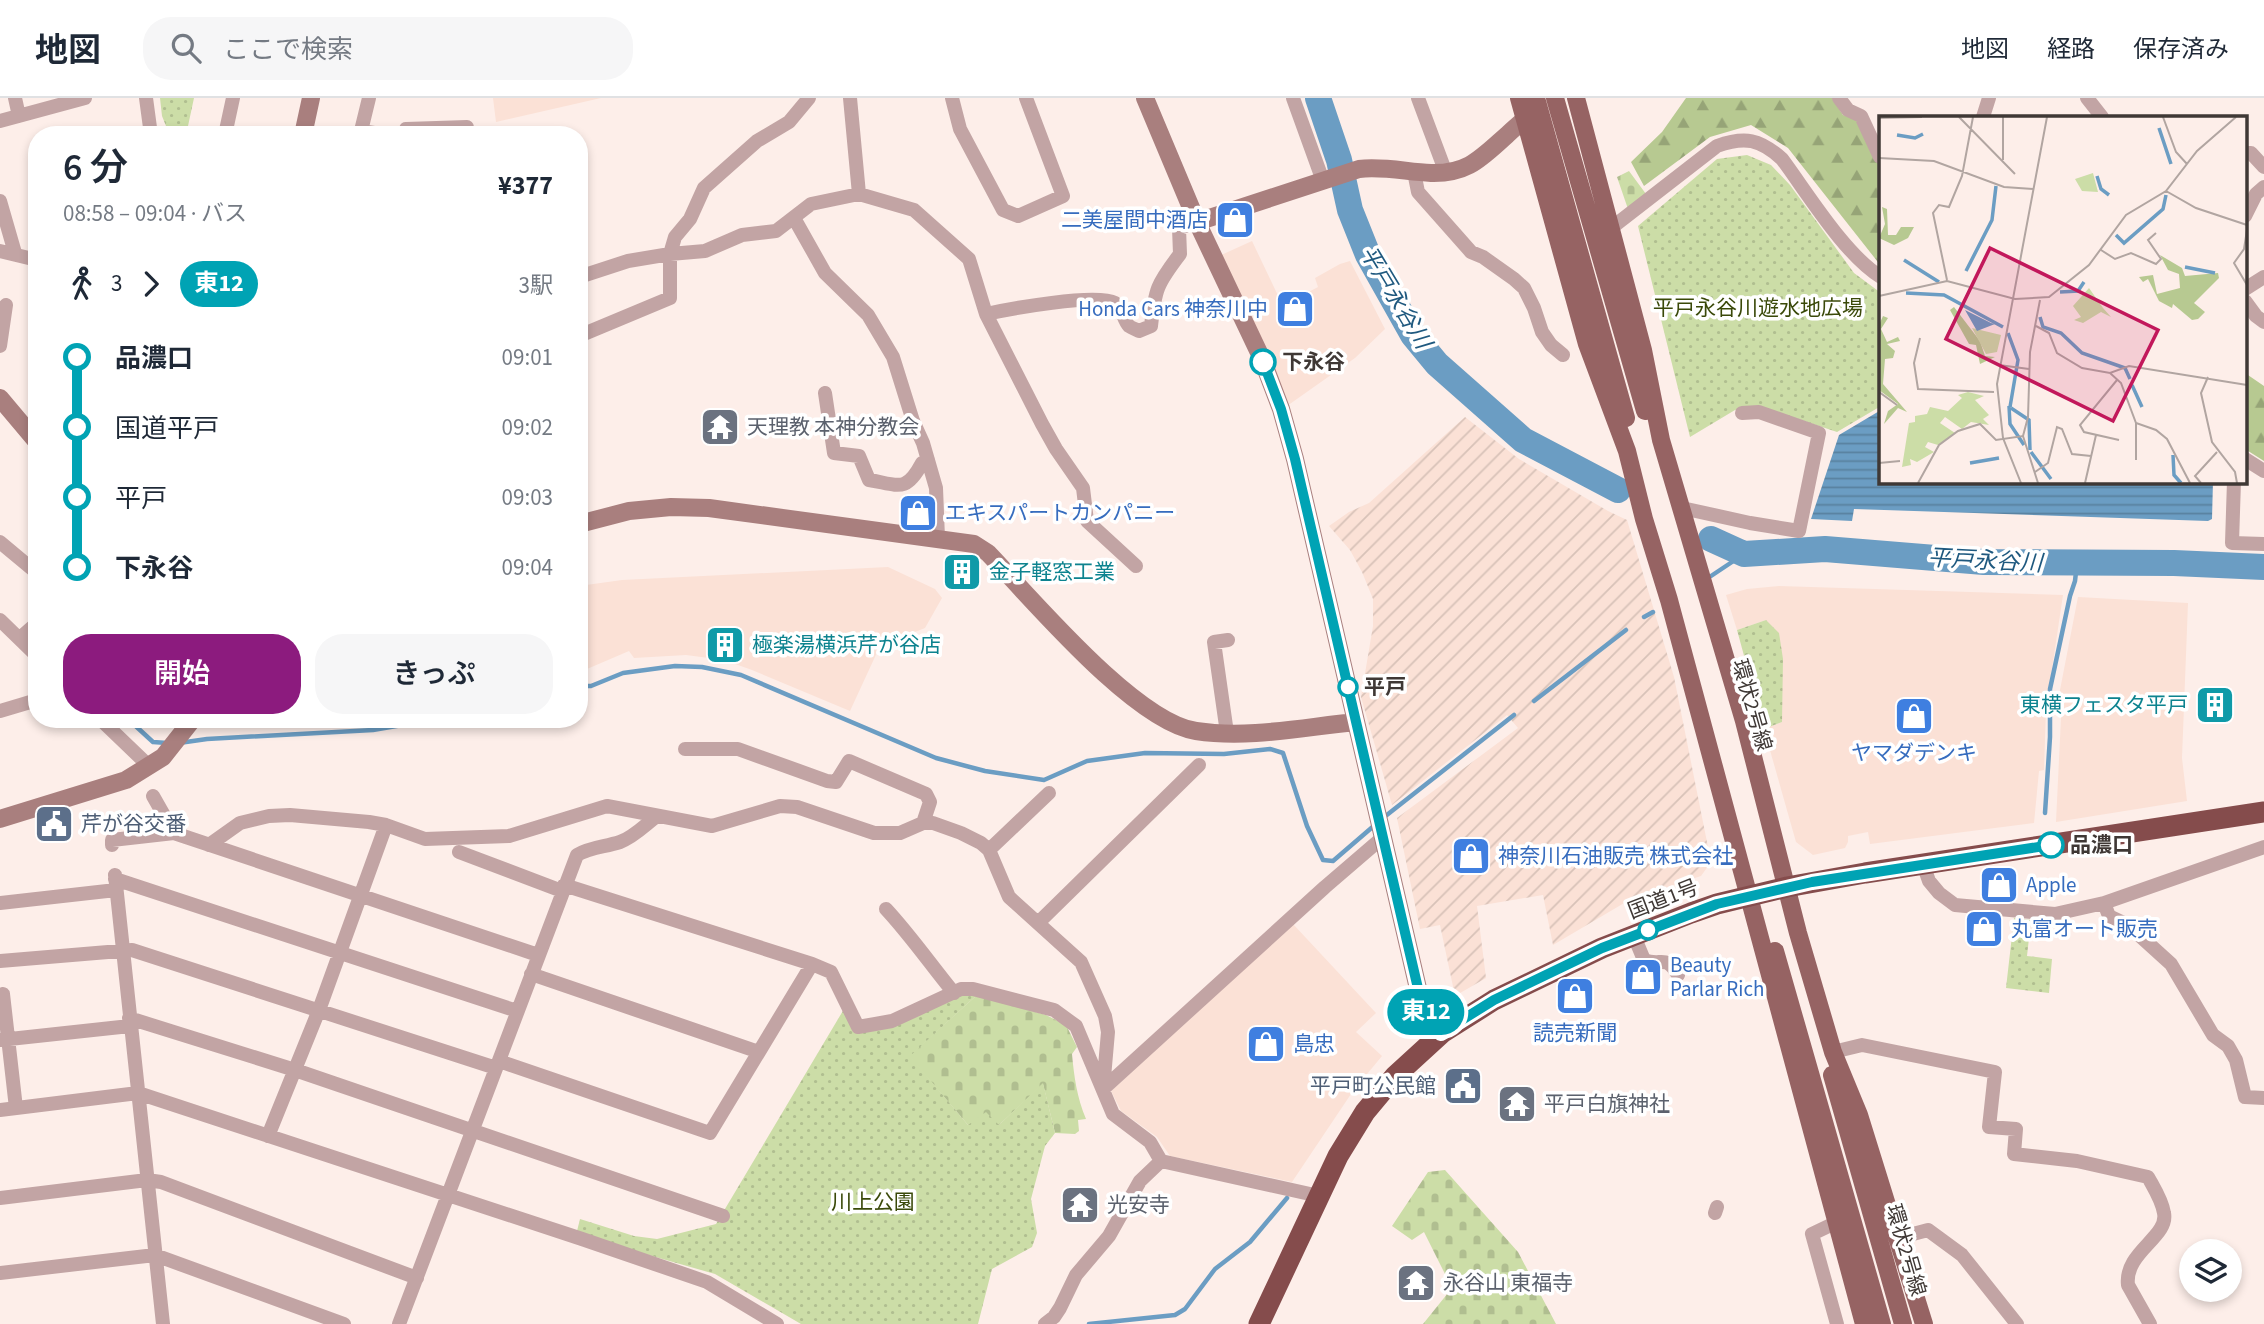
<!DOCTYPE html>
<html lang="ja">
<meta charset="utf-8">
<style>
:root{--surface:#fff;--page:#f6f6f7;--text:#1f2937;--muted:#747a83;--line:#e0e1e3;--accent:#8c1b7e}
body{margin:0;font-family:"Source Sans 3","Noto Sans JP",sans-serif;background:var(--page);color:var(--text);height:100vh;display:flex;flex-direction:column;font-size:26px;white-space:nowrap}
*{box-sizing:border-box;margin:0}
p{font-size:23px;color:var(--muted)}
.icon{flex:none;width:38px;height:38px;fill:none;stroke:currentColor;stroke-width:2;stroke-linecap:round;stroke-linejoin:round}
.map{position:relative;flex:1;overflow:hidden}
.side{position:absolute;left:28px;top:28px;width:560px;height:602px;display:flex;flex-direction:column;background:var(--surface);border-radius:28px;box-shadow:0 4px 10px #0003}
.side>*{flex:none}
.badge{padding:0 14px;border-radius:23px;font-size:24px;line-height:46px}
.buttons{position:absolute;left:2179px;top:1141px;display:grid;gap:14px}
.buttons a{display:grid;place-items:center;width:63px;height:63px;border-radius:50%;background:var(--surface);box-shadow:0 4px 10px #0003;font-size:35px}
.map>.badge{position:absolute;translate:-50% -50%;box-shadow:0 0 0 4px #fff}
.legs{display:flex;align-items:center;gap:10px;height:77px;padding:0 35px;font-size:23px}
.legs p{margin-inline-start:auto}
.summary{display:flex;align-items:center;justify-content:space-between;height:119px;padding:0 35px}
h1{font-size:38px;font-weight:600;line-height:52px}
.button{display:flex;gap:14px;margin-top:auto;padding:14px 35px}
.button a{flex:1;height:80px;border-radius:28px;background:var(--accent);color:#fff;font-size:28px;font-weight:600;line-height:80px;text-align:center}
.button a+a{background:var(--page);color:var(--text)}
ul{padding:0 35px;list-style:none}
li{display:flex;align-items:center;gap:24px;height:70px;font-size:26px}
li i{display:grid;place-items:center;width:10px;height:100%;margin:0 9px;background:currentColor}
li i::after{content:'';width:18px;height:18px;margin:-9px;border:5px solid;border-radius:50%;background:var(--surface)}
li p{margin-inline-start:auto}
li:first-child i{background:linear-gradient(#0000 50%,currentColor 0)}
li:last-child i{background:linear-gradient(currentColor 50%,#0000 0)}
header{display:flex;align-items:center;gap:42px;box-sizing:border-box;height:98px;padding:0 35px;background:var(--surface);border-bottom:2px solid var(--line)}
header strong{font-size:33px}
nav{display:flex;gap:38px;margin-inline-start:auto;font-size:24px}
.search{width:490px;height:63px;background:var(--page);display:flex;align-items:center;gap:18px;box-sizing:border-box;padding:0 24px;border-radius:28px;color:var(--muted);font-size:26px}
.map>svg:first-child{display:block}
.built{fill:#fbe1d6}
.industrial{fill:url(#industrial-furrows)}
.forest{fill:url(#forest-firs)}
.cemetery{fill:url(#cemetery-stones)}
.park{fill:url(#park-dots)}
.water{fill:url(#water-rules)}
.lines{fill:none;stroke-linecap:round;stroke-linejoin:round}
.stream{stroke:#6b9dc3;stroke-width:4.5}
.river{stroke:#6b9dc3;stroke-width:26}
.street{stroke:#c2a4a4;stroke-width:14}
.secondary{stroke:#a97f7e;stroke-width:18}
.primary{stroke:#966363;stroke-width:18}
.highway{stroke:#854c4c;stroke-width:21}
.line-1-casing{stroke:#fff;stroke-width:16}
.line-1{stroke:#00a3b4;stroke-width:10}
.stop-1-dot{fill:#fff;stroke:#00a3b4;stroke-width:3.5}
.labels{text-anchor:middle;stroke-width:7;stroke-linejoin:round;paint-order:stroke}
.shop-label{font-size:21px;fill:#366cbe;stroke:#fff;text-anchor:start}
.park-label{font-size:21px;fill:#3a4909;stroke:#fff}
.stop-label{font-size:21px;font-weight:bold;fill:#3f3835;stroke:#fff;text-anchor:start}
.worship-label{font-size:21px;fill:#5b616d;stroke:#fff;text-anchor:start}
.culture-label{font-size:21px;fill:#0d838f;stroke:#fff;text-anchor:start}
.street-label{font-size:21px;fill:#3f3835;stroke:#fff}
.service-label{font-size:21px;fill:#4e5e75;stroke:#fff;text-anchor:start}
.water-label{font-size:23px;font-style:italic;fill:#1f597f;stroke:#fff}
.inset-river{fill:none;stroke:#6b9dc3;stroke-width:3.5}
.inset-road{fill:none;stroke:#b1a5a1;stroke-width:2}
.view{fill:#c2185b;fill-opacity:0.15;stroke:#c2185b;stroke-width:3.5}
.inset-edge{fill:none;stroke:#3f3835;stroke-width:3.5}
</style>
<header>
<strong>地図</strong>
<div class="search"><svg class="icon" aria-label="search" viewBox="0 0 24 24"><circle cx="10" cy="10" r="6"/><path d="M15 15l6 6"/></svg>ここで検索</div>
<nav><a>地図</a><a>経路</a><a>保存済み</a></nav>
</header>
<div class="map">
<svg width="2264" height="1226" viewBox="0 0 2264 1226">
<defs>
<pattern id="industrial-furrows" width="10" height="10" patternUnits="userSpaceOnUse" patternTransform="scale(1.75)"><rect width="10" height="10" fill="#fbe1d6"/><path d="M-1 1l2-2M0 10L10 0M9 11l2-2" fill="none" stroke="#d8c2b8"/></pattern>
<pattern id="forest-firs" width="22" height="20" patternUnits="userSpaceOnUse" patternTransform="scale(1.75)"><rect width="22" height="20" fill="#b7c991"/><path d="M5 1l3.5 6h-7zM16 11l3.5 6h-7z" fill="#96a477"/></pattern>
<pattern id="cemetery-stones" width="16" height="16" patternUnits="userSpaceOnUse" patternTransform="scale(1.75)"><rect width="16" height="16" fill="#ccdda7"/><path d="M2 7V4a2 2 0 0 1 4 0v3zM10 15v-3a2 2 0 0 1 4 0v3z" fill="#b0be90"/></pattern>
<pattern id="park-dots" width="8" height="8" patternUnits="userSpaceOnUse" patternTransform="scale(1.75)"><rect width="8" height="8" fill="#ccdda7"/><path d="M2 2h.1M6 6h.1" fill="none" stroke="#b0be90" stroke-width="1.8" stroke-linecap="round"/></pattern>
<pattern id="water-rules" width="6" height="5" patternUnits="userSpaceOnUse" patternTransform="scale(1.75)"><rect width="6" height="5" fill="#6b9dc3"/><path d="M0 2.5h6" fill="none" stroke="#59819f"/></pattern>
</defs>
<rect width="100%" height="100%" fill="#fdeee9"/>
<!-- built -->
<path class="built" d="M493 0H601L496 24Z
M1252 143 1281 204 1297 197 1299 199 1318 189 1315 180 1340 166 1350 163 1385 231 1355 260 1287 308 1219 158Z
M888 469 935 491 942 500 925 530 880 548 850 613 752 572 724 562 686 557 634 560 629 553 587 571H579V488L622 482Z
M1779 488 2063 497 2046 611 2044 672 2039 673 2034 725 1870 746 1868 734 1848 738V744L1845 750 1813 757 1796 744 1764 631 1782 624 1766 522 1737 532 1726 497 1747 491Z
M2078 499 2188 505 2182 660 2187 703 2056 724 2061 620 2060 592Z
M1293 826 1376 915 1356 934 1382 958 1353 993 1292 1084 1170 1058 1157 1039 1121 1013 1111 993Z"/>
<!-- industrial -->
<path class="industrial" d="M1465 319 1519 361 1608 413 1627 422 1674 579 1711 764 1701 778 1631 801 1553 847 1543 797 1477 808 1486 880 1455 898 1440 827 1420 831 1397 720 1518 630 1507 617 1392 707 1361 599 1373 528V501L1362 474 1350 452 1329 428 1349 414 1369 405Z"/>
<!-- forest -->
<path class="forest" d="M1686 0H1832L1843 17 1858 22 1881 67V168L1788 50 1751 27 1710 39 1644 88 1631 64 1662 34Z
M2245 275 2264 288V363L2245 351Z"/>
<!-- cemetery -->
<path class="cemetery" d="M1629 73 1646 96 1628 111 1617 79Z
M977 897 1046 917 1066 927 1077 949 1072 956C1074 978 1077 1000 1086 1021L1078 1022 1079 1033 1075 1036 1055 1035 1043 986 999 1027H968L909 958Z
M1445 1072 1518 1154 1556 1226H1423L1452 1190 1424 1134 1412 1142 1392 1128 1428 1074Z"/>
<!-- park -->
<path class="park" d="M160 0H194L188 28 181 32 166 28 162 18Z
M1747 57 1771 67 1790 87 1854 175 1881 195V308L1837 334 1759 308 1735 312 1690 339 1638 128 1717 61Z
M1766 522 1779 535 1783 561 1782 624 1764 631 1737 532Z
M2014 820 2031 822 2027 858 2052 861 2049 895 2006 890Z
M961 891 977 897 910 958 968 1027 986 1014 999 1027 1043 985 1055 1035 1045 1048 1031 1101 1037 1135 1032 1149 992 1171 978 1226H801L715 1176 624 1150 577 1133 580 1121 634 1138 657 1141 716 1126 847 906 859 929Z"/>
<!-- water -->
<path class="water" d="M1881 312V383H2213L2212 421 2208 423 1854 411 1852 423 1811 421 1839 337Z"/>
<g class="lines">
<!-- stream -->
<path class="stream" d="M1711 478 1744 456
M1644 519 1653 514
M579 588H591L623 575 675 568 702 569 741 577 936 660 985 673 1044 682 1087 663 1145 655 1224 656 1270 651 1283 655 1307 728 1323 762 1333 763 1376 726
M1534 603 1626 532
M128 621 153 644 167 645
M179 645 207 641 373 632 414 625 421 621
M2045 715 2050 639V591L2070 498 2075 483 2077 465
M1383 720 1514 617
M1089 1226 1175 1217 1185 1211 1215 1171 1250 1144 1287 1100"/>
<!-- river -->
<path class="river" d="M1318 0 1339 62 1350 112 1368 157 1413 237 1437 266 1523 342 1618 392
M1711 441 1744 456 1825 451 1984 464 2174 465 2264 469"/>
<!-- street -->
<path class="street" d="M15 0 19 18
M146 0 151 37
M850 0 859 96
M952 0 960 31 1003 112 1018 118 1063 98 1026 0
M1293 0 1323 83
M1418 0 1446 75
M1839 0 1848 12 1861 18 1880 59
M2087 0 2102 19
M1983 19 1989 0
M0 23 85 0
M361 33 387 37
M225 37 233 0
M360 37 369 0
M404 37 406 31 467 29
M2245 55H2251L2264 69
M1414 74 1418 94 1471 154 1483 159 1514 181 1524 190 1534 210 1542 234 1551 247 1563 257
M0 103 15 155
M2245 118 2256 96 2264 89
M794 120 825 175 868 217 893 259 913 323 923 345 936 390 938 440
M1610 131 1717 48C1745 38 1760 41 1782 61 1808 96 1845 157 1881 179
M0 153 37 162
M579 179 628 163 670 156 705 153 742 137 776 133 811 106 859 96 914 112 969 161 986 216 1042 326 1056 351 1083 390 1087 423 1136 468
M2245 191 2264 179
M2245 203 2256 218 2264 224
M986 216C1009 211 1096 195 1115 205 1123 210 1123 222 1129 228 1132 230 1135 231 1139 233L1151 228C1155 191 1157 186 1180 156L1179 130 1197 124
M579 238 670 200V156L675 139 690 121 704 90 757 43 789 24 809 0
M0 248 6 207
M825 295 834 355 859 358 869 382C899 387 906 395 922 365L928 362
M2245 361 2264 373
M2234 383 2232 445 2264 446
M1682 410 1750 425 1799 433 1819 335 1759 314 1742 315
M0 444 37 475
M0 522 37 558
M20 540 37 525
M0 613 37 602
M100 621 149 668
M1227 635 1214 544 1228 542
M685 651H738L827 683 836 684 849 663 926 696 930 704 923 725
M153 698 174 735 538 857
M112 747V742L174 735
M209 747 240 725 269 718 290 717 369 724 386 727 425 741 509 738 607 708 712 728 780 708 797 709 874 735H900L923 725H933L961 735 981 745 989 752 1009 799 1081 864 1105 918 1108 934 1103 991
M989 752 1049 695
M459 754 562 793
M1923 766 1929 783 1939 795 1955 807 2055 816 2104 805 2264 749
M115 777 163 1226
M115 781 517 913
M564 787 812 866 831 874 858 929 892 923 961 891H973L1054 912 1076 928 1113 1016 1150 1044 1161 1063 1319 1098
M0 805 116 792
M2104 805 2109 818 2128 827 2171 866 2213 937 2228 948 2236 962 2245 999 2264 1000
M886 811C911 838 931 867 954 895
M1038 825 1199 667
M1634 838 1644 862C1662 869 1665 855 1678 877
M0 863 132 852 496 970
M531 876 759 954
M3 896 16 1010
M129 920 295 972 723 1118
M0 942 130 928
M1833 954 1862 947 1995 974 1989 1029 2016 1031 2014 1056 2077 1063 2148 1079C2154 1090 2162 1102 2164 1115 2169 1139 2124 1154 2128 1187L2150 1226
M499 963 710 1035 812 866
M1103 991 1325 789 1382 740
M0 1012 138 995 582 1141 707 1184 777 1226
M268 1038 319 912 386 727
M0 1100 147 1082 161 1084 417 1180
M1715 1115 1717 1109
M1835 1125 1812 1136 1837 1226
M1898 1140 1928 1132 1962 1157 2017 1226
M0 1175 155 1157 344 1226
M399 1226 577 757C591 749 605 749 620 744 634 739 645 727 657 718
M1045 1226 1054 1219 1060 1210 1076 1177 1109 1138 1140 1083 1161 1063"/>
<!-- secondary -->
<path class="secondary" d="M1145 0 1197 124 1262 261 1281 311 1295 361 1420 899 1427 915 1442 935
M303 37 311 0
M1197 124 1359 71C1383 68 1407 74 1431 75 1468 76 1481 60 1507 37 1516 28 1526 21 1535 11
M0 300 37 344
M579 426 629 413 671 409 709 410 974 446 988 455C1032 501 1135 624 1196 633 1248 641 1304 629 1356 624
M0 721 126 682 163 659 193 621"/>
<!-- primary -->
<path class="primary" d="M1519 0 1587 246 1627 353 1644 421 1669 502 1864 1226
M1536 0 1626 320
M1555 0 1645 313
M1576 0 1643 252 1661 342 1744 623 1798 835 1833 954 1859 1017 1924 1226
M1775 853 1882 1226
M1832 977 1903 1226"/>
<!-- highway -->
<path class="highway" d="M1259 1226 1338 1058 1365 1014 1395 978 1442 935 1494 902 1602 850 1691 815 1717 806 1787 789 1865 775 2264 714"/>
</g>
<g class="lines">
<!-- line-1 casing -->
<g class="line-1-casing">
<path id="line-1" d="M1263 264 1281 311 1295 361 1420 899 1427 915 1441 935 1494 902 1602 850 1717 806 1812 784 2051 747"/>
</g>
<!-- line-1 -->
<use href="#line-1" class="line-1"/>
</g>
<!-- icons -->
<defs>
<g id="shop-square" transform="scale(2.0125)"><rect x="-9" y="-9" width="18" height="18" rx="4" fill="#3f7fe0" stroke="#fff"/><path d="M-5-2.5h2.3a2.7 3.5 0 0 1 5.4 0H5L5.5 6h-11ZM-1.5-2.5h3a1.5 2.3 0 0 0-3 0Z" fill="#fff"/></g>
<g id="temple-square" transform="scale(2.0125)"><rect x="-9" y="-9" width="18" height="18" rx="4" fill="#6b7280" stroke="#fff"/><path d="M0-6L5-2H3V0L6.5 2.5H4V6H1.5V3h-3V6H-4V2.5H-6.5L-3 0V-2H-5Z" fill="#fff"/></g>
<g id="building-square" transform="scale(2.0125)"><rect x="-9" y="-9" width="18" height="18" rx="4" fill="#0f9aa8" stroke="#fff"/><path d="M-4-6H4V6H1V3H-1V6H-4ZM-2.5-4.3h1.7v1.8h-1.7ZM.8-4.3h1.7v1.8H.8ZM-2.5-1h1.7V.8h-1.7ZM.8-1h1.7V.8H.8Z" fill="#fff"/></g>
<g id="civic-square" transform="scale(2.0125)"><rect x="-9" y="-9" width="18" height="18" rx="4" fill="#5c6f8a" stroke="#fff"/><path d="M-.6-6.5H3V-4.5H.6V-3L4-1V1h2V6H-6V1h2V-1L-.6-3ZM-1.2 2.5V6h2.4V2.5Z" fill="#fff"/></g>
</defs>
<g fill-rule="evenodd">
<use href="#shop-square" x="1235" y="122"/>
<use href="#shop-square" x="1295" y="211"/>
<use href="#temple-square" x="720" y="329"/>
<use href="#shop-square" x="918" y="415"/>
<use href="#building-square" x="962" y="474"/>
<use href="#building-square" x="725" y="547"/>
<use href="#building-square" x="2215" y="607"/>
<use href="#shop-square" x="1914" y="618"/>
<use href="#civic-square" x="54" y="726"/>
<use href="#shop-square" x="1471" y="758"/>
<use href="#shop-square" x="1999" y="787"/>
<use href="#shop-square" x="1984" y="831"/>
<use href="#shop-square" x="1643" y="879"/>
<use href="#shop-square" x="1575" y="898"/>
<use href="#shop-square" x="1266" y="946"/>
<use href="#civic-square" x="1463" y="988"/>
<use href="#temple-square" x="1517" y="1006"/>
<use href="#temple-square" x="1080" y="1107"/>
<use href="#temple-square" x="1416" y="1185"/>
</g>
<!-- markers -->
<g class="stop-1-dot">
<circle cx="1263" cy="264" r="12"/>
<circle cx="1348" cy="589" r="9"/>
<circle cx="2051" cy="747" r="12"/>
<circle cx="1648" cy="832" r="9"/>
</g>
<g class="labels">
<!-- shop labels -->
<g class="shop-label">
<text x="1208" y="129" text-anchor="end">二美屋間中酒店</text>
<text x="1268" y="218" text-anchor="end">Honda Cars 神奈川中</text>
<text x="945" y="422">エキスパートカンパニー</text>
<text x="1914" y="662" text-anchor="middle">ヤマダデンキ</text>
<text x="1498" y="765">神奈川石油販売 株式会社</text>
<text x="2026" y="794">Apple</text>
<text x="2011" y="838">丸富オート販売</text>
<text x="1670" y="874">Beauty<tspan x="1670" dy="24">Parlar Rich</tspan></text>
<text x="1575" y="942" text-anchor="middle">読売新聞</text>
<text x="1293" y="953">島忠</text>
</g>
<!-- park labels -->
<g class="park-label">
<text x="1758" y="217">平戸永谷川遊水地広場</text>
<text x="873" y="1111">川上公園</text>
</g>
<!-- stop labels -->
<g class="stop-label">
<text x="1282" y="271">下永谷</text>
<text x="1364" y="596">平戸</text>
<text x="2070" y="754">品濃口</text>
</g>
<!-- worship labels -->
<g class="worship-label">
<text x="747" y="336">天理教 本神分教会</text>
<text x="1544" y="1013">平戸白旗神社</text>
<text x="1107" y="1114">光安寺</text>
<text x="1443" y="1192">永谷山 東福寺</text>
</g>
<!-- culture labels -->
<g class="culture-label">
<text x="989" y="481">金子軽窓工業</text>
<text x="752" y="554">極楽湯横浜芹が谷店</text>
<text x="2188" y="614" text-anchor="end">東横フェスタ平戸</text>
</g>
<!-- street labels -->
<g class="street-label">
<text transform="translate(1752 607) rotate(74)" y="7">環状2号線</text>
<text transform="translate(1663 801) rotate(-21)" y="7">国道1号</text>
<text transform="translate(1906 1152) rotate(74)" y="7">環状2号線</text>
</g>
<!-- service labels -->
<g class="service-label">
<text x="81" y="733">芹が谷交番</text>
<text x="1436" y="995" text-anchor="end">平戸町公民館</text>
</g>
<!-- water labels -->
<g class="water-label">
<text transform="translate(1396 199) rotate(59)" y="8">平戸永谷川</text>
<text transform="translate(1985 462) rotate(3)" y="8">平戸永谷川</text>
</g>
</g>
<!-- overview -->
<g transform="translate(1879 18)">
<rect width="368" height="368" fill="#fdeee9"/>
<path d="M3 91 8 93 9 119H17L22 111H35L29 122 15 129 0 122 6 108ZM281 139 303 152 306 160 339 157 340 162 315 187 326 196 319 203 313 204 294 188 293 192 280 185 269 163 264 166 260 161 274 159 278 178 301 172 300 158 289 154ZM75 191 101 225 106 240 116 241 101 248 97 229 90 228 71 194ZM4 200 9 202 2 213 8 226 19 221 21 225 8 228 16 235 14 242 6 243 4 268 28 296 19 292 5 308 9 295 19 288 0 274V209Z" fill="#b7c991"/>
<path d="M214 57 219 76 203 75 196 63ZM210 172 224 192 232 201 222 196 204 207 195 204 202 201 194 190ZM93 212 122 219 118 236 107 238ZM89 276 105 280 96 284 110 299 104 303 110 309 92 306 83 313 66 301 61 307 76 317 59 329 49 326 46 331 55 336 38 346 31 343 32 349 23 351 30 307 36 306V300L48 298 51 291 69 295 83 282 79 279Z" fill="#ccdda7"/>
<path d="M86 194 112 207 116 208 98 215Z" fill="#6b9dc3"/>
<path class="inset-river" d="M280 12 292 48M18 19 36 22 44 18M218 60 222 73 230 79M237 119 245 127 284 93 287 79M25 144 60 166M306 151 336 157M87 155 113 104 117 70M181 176 199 175 205 166M27 177 65 179 124 211M161 201 164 211 182 217 203 237 246 252 251 263M129 217 139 244 131 291M253 269 263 291M130 290 131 308 145 329M132 292 150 304 151 334M152 336 172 363M294 339 295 359 302 367M91 347 120 342"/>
<path class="inset-road" d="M80 1 136 58M284 1 297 36 308 48M0 2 43 1M0 42 55 45 125 71 154 73M124 44V1M287 75 317 92 368 109M368 114 365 133 355 147 368 169M222 134 236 143 252 137 277 148 282 143 269 124 277 117M68 164 54 97 60 89 70 91 83 60 94 1M0 180 68 165 136 183 170 181 210 149 247 99 287 75 318 35 357 1M157 210 170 217 178 237 203 252 231 257 250 250 368 269M41 222 35 247 39 273 115 276M120 249 150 253M231 257 242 267 257 307 277 314 288 323 311 367M329 261 322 277 333 326 356 356 358 367M238 264 201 309 205 316 240 324M0 276 18 289M144 320 149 301 151 236 161 184M257 344V307M0 347 21 345M156 356 169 347 178 311 183 313 193 338 212 340M39 367 60 329 79 315 101 308 117 324 144 320 159 367M142 367 124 322 118 268 168 1M206 367 217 319M322 367 316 360 338 336"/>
<path class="view" d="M111 132 279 214 234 305 67 223Z"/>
<rect width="368" height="368" class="inset-edge"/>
</g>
</svg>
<div class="buttons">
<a><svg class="icon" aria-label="layers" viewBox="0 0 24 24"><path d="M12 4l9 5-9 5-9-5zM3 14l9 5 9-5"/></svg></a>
</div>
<b class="badge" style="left:1426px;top:914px;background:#00a3b4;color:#fff">東12</b>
<section class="side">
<div class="summary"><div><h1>6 分</h1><p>08:58 – 09:04 · バス</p></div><b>¥377</b></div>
<div class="legs"><svg class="icon" aria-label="walk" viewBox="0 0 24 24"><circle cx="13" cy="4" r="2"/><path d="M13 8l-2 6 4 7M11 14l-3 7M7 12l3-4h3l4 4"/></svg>3<svg class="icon" aria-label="forward" viewBox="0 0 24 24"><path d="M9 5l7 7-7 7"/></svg><b class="badge" style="background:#00a3b4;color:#fff">東12</b><p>3駅</p></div>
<ul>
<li><i style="color:#00a3b4"></i><b>品濃口</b><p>09:01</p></li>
<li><i style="color:#00a3b4"></i><span>国道平戸</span><p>09:02</p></li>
<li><i style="color:#00a3b4"></i><span>平戸</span><p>09:03</p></li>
<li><i style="color:#00a3b4"></i><b>下永谷</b><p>09:04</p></li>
</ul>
<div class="button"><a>開始</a><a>きっぷ</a></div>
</section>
</div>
